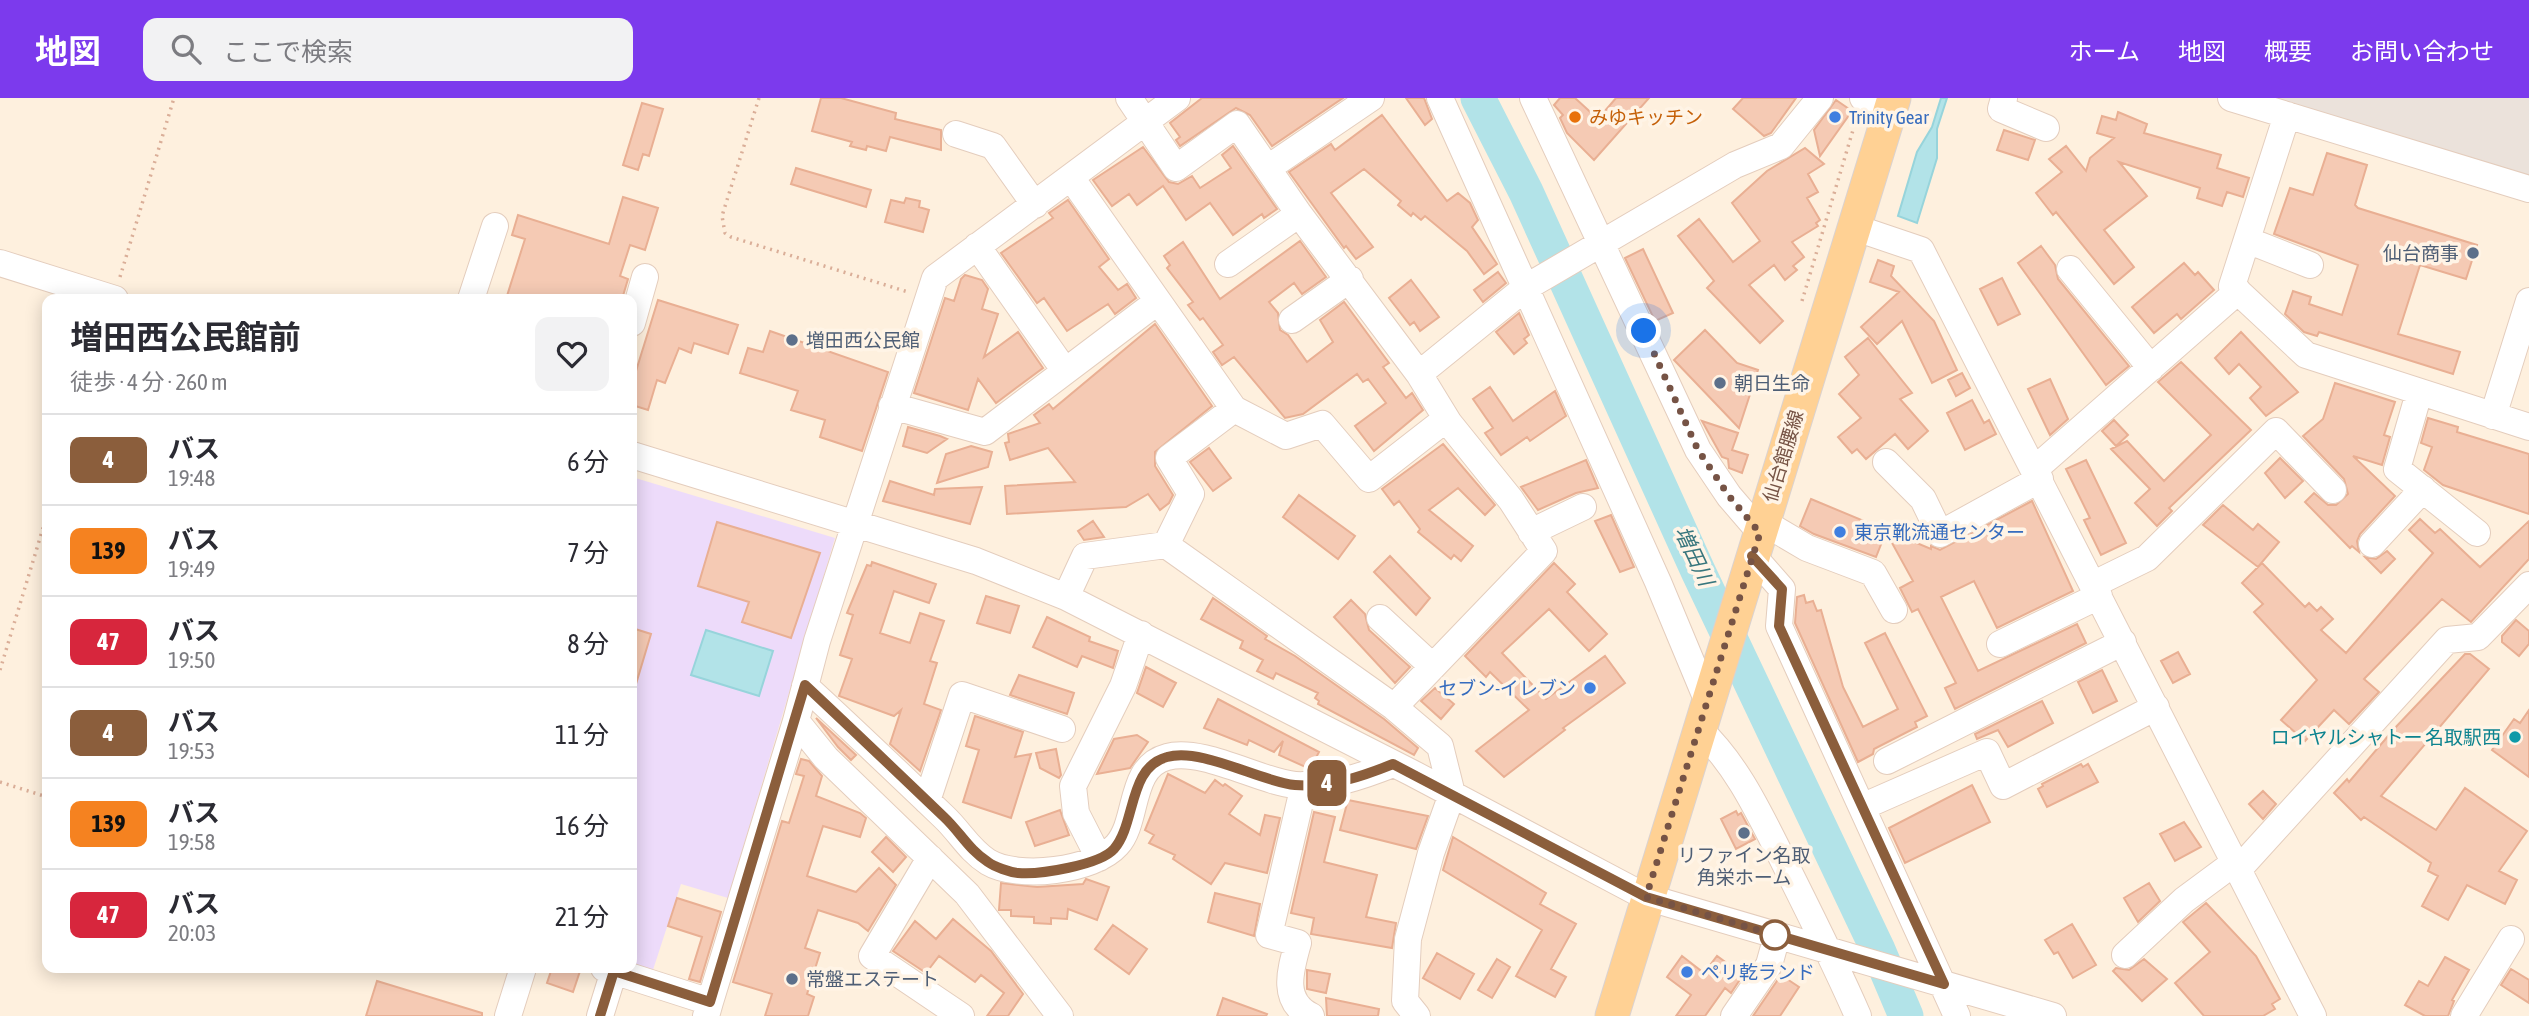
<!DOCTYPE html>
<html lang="ja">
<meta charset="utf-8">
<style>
:root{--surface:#fff;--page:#f2f2f3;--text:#2b2b33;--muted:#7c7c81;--line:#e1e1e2;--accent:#7c3aed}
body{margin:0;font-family:"Asap Condensed","Noto Sans JP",sans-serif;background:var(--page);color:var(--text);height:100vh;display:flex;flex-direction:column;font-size:26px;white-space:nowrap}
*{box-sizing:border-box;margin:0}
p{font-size:23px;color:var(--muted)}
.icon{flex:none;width:38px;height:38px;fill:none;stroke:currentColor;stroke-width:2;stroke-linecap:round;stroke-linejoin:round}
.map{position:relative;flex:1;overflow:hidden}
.side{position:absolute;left:42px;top:196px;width:595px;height:679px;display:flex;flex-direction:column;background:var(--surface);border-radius:14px;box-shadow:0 4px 18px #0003}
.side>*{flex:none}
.badge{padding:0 14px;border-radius:10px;font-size:24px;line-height:46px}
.you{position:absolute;width:35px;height:35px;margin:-18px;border:5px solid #fff;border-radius:50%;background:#1a73e8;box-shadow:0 0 0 10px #1a73e833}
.map>.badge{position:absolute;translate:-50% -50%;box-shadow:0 0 0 4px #fff}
.round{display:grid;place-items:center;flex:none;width:74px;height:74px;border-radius:14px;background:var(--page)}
.headline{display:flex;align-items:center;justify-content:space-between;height:119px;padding:0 28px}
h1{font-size:33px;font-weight:700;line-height:52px}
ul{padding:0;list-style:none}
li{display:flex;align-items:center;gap:21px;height:91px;padding:0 28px;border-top:2px solid var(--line)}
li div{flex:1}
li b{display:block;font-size:26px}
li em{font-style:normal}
li .badge{min-width:77px;font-weight:700;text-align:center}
header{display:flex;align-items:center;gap:42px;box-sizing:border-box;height:98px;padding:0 35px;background:var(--accent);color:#fff}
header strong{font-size:33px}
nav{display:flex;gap:38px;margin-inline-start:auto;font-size:24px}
.search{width:490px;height:63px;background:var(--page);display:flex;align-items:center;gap:18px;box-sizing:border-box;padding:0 24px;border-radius:14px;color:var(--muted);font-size:26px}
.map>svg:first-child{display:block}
.industrial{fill:#ebe2db}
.education{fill:#eddbfa}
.water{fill:#b2e3e8;stroke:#97d4db;stroke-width:2}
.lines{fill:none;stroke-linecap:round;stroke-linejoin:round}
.river{stroke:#b2e3e8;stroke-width:35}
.building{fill:#f5cab4;stroke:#e9af93;stroke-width:2}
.minor-casing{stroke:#e4cdbd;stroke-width:28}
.major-casing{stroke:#dbd2cf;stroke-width:35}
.path{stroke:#daae98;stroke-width:3.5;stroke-dasharray:2 5;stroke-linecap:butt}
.minor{stroke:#fff;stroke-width:26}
.major{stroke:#ffd194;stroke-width:33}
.line-casing{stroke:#fff;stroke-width:16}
.line{stroke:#8b5e3c;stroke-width:10}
.walk{stroke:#765345;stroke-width:7;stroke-dasharray:0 12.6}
.food-dot{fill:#e8710a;stroke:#fff4e6;stroke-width:2.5}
.shop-dot{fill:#3f7fe0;stroke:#fff4e6;stroke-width:2.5}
.service-dot{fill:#5c6f8a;stroke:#fff4e6;stroke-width:2.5}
.culture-dot{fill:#0f9aa8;stroke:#fff4e6;stroke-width:2.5}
.stop-dot{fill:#fff;stroke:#8b5e3c;stroke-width:3.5}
.labels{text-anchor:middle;stroke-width:7;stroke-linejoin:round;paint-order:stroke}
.food-label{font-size:19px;fill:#c56008;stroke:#fff4e6;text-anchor:start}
.shop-label{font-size:19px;fill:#366cbe;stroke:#fff4e6;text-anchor:start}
.service-label{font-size:19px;fill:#4e5e75;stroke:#fff4e6;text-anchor:start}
.street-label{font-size:19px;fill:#765345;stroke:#fff4e6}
.culture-label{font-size:19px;fill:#0d838f;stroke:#fff4e6;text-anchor:end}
.water-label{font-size:21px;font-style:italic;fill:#38767d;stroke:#fff4e6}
</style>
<header>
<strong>地図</strong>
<div class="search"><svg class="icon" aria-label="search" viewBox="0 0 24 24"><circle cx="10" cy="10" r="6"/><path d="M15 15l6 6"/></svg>ここで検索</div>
<nav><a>ホーム</a><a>地図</a><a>概要</a><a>お問い合わせ</a></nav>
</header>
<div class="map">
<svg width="2529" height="918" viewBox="0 0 2529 918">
<rect width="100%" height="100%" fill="#fef0de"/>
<!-- industrial -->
<path class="industrial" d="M2271 0H2529V80Z"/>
<!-- education -->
<path class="education" d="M632 379 835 440 728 800 681 786 651 878 632 870Z"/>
<!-- water -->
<path class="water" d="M1941 0H1947L1937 31V60L1917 125 1898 118 1917 54 1932 29Z
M706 532 773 553 759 598 691 577Z"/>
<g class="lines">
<!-- river -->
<path class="river" d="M1478 0 1526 94 1698 473 1878 852 1906 918"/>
</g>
<!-- building -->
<path class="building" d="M821 0H841L896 15 895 21 941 32V52L890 39 886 53 867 48 866 52 850 48 852 44 812 33Z
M1202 0H1343L1272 48 1250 17 1236 10 1180 48 1176 42 1180 39 1170 25Z
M1406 0H1424L1432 21 1425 27Z
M1560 0H1575L1598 21 1616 0H1649L1594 62 1567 35 1560 20 1563 17 1554 7Z
M1743 0H1796L1771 35 1764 38 1733 11Z
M1836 2 1852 13 1820 58 1814 32Z
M642 5 663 11 649 58 643 56 638 72 623 67Z
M2118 14 2147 26 2144 35 2221 57 2217 70 2249 80 2243 99 2227 94 2222 108 2197 100 2200 90 2119 64 2147 98 2104 132 2134 169 2114 186 2056 114 2053 117 2036 95 2062 74 2049 61 2066 48 2086 73 2090 60 2114 40 2097 35 2102 18 2116 22Z
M1382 17 1447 103 1458 95 1470 105 1478 122 1472 129 1497 166 1484 176 1467 153 1425 118 1421 122 1413 115 1411 118 1398 107 1401 103 1364 71 1331 95 1373 149 1356 161 1346 148 1344 150 1289 74 1331 46 1335 52Z
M2004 32 2035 42 2028 62 1997 52Z
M1233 48 1277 111 1264 120 1262 116 1233 137 1210 105 1186 122 1163 88 1137 107 1129 96 1112 108 1093 82 1143 49 1169 84 1178 86 1192 78 1200 90 1231 70 1222 57Z
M1805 50 1824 66 1808 76 1818 94 1807 100 1820 122 1816 125 1818 128 1792 144 1804 159 1793 168 1797 172 1785 182 1774 167 1749 187 1783 223 1760 245 1707 190 1714 183 1678 138 1699 121 1733 164 1760 143 1732 105 1767 73Z
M2327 55 2367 67 2355 107 2358 110 2477 147 2466 181 2420 167 2398 236 2460 254 2453 276 2319 234 2317 238 2304 234 2285 216 2293 193 2311 199 2309 206 2342 217 2358 167 2274 136 2290 90 2313 97Z
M796 70 871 92 866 109 791 86Z
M623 99 658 110 645 152 630 147 620 178 628 181 622 201H506L525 141 512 137 518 117 609 146Z
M906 100 920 103 919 109 929 112 923 134 885 124 891 102 904 105Z
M1068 102 1109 161 1099 169 1118 192 1127 186 1136 200 1115 216 1108 206 1067 233 1044 200 1037 205 1001 155 1053 120 1049 115Z
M1300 143 1326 179 1302 196 1294 185 1269 204 1278 215 1280 232 1288 237 1307 264 1333 244 1320 222 1344 204 1389 265 1383 269 1406 300 1412 295 1423 312 1374 353 1355 328 1386 305 1368 281 1363 284 1357 276 1303 316 1285 320 1234 259 1222 267 1213 254 1223 247 1203 220 1200 222 1188 207 1193 204 1167 170 1170 167 1164 158 1183 144 1220 201Z
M2041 148 2055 167 2058 181 2129 268 2106 287 2018 165Z
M1643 151 1673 215 1655 223 1625 160Z
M1878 162 1894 168 1891 178 1934 223 1957 272 1932 285 1902 223 1877 246 1861 229 1899 194 1870 184Z
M2184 165 2195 177 2198 174 2214 192 2181 221 2177 216 2154 235 2132 209Z
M1498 174 1506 185 1483 204 1474 192Z
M965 177 982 182 988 191 982 211 998 216 984 259 1018 234 1043 270 996 305 978 281 968 312 914 295 945 200 954 203 961 181Z
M2002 180 2020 216 1998 227 1980 191Z
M1411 182 1439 219 1420 233 1414 224 1410 227 1389 200Z
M658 202 738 227 728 256 694 245 691 255 679 250 665 285 657 282 648 312 632 307V286Z
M1519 215 1529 237 1524 241 1527 245 1514 256 1496 234Z
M1155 226 1212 308 1155 354V368L1173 397 1169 405 1160 412 1148 396 1126 409 1007 416 1005 388 1075 384 1048 350 1010 362 1005 345 1009 344 1008 336 1040 325 1034 317 1049 306 1053 311Z
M1705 232 1737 265 1758 272 1739 330 1674 262Z
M770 233 888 274 862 353 820 339 825 322 791 312 798 293 740 275 748 250 763 254Z
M2241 234 2298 294 2266 318 2250 300 2261 289 2239 266 2229 276 2215 260Z
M1868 240 1912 295 1900 301 1928 333 1908 351 1895 336 1866 361 1857 351 1852 355 1838 339 1861 320 1839 296 1859 277 1845 259Z
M2181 264 2251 332 2169 410 2172 413 2157 428 2135 405 2150 391 2111 351 2127 343 2164 383 2211 337 2158 284Z
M1962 275 1970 290 1956 298 1948 282Z
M2050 281 2068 321 2050 337 2028 291Z
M2335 285 2395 304 2384 337 2390 339 2382 367 2353 358 2395 398 2360 436 2357 443 2359 454 2352 448 2350 450 2305 404 2314 395 2328 407H2336L2348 396 2344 381 2303 338 2323 321Z
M1490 289 1513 323 1555 293 1566 318 1530 343 1527 339 1501 357 1485 335 1493 330 1473 301Z
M1972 302 1984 325 1989 322 1996 336 1965 352 1947 315Z
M2428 320 2458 329 2457 334 2529 356V416L2443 387 2424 372 2432 349 2421 345Z
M2114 322 2128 337 2116 348 2102 333Z
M1702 323 1738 335 1732 352 1748 357 1742 375 1729 370 1728 361 1722 359Z
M908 329 940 338 947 341 927 355 903 348Z
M1443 346 1495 407 1485 417 1458 390 1429 412 1473 448 1461 463 1454 457 1451 461 1418 434 1420 431 1399 403 1394 407 1382 391Z
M971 348 992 354 988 369 937 385 946 356Z
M1209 350 1231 380 1213 393 1190 364Z
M2280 360 2303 383 2285 400 2265 375Z
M1586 362 1598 390 1576 395 1538 412 1521 389Z
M2086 362 2126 445 2101 457 2084 422 2090 420 2066 371Z
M890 383 934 397 935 391 982 389 970 426 883 403Z
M1299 397 1355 438 1338 461 1283 419Z
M1811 401 1931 451V448L1940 452 2032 403 2073 493 1997 530 1974 483 1941 499 1978 573 2077 526 2086 545 1955 611 1945 590 1956 585 1918 511 1912 514 1900 490 1913 483 1886 434 1876 459 1814 436 1800 428Z
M2223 407 2253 432 2258 426 2279 444 2258 469 2203 427Z
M1611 417 1634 469 1620 474 1595 423Z
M2420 421 2435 435 2440 431 2480 469 2529 423V461L2471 524 2442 501 2364 581 2379 594 2349 626 2334 612 2305 643 2281 622 2317 582 2254 514 2263 506 2242 485 2262 465 2305 509 2309 505 2317 513 2321 509 2333 521 2321 532 2346 555 2433 455 2409 432Z
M1093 423 1104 439 1084 442 1078 433Z
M717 424 820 455 791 540 742 524 749 504 698 488Z
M2387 453 2395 461 2381 475 2365 459 2376 461Z
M1390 458 1430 500 1416 517 1374 474Z
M872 464 936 486 929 505 894 493 880 535 910 545 920 515 944 523 930 563 937 565 924 606 941 612 920 673 890 646 901 612 894 618 839 598 852 561 840 557 853 517 847 515 867 467 871 468Z
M1554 465 1575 486 1567 494 1607 536 1589 553 1549 511 1502 555 1546 601 1605 558 1625 585 1563 630 1565 632 1504 679 1476 653 1529 612 1490 574 1486 579 1465 558Z
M1804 497 1806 505 1813 503 1817 513 1821 512 1843 589 1863 629 1898 611 1865 545 1885 535 1927 618 1915 624 1917 629 1874 651 1873 656 1858 664 1795 525 1797 499Z
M986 498 1019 508 1010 535 977 525Z
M1213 500 1267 538 1265 541 1295 558 1384 621 1418 650 1414 657 1318 606 1319 603 1315 600 1318 595 1276 575 1273 581 1257 573 1263 562 1240 550 1243 543 1201 521Z
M1351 502 1365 516 1369 532 1410 569 1395 585 1334 519Z
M1047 519 1090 539 1089 543 1118 553 1113 570 1082 558 1077 569 1033 549Z
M2516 522 2529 533V546L2519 558 2502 544V538Z
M632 530 651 536 636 586 632 585Z
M2178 554 2190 576 2173 585 2161 563Z
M2465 556H2470L2489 571 2381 698 2436 732 2465 690 2527 733 2499 773 2517 782 2505 806 2467 787 2448 822 2422 808 2438 778 2428 773 2431 765 2364 719 2361 722 2334 695 2347 681 2349 684 2394 631Z
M1146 569 1176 585 1163 609 1137 595Z
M2102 572 2117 603 2093 615 2078 584Z
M1019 577 1074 595 1067 616 1010 597Z
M1435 590 1454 606 1441 621 1421 603Z
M1218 601 1319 654 1310 671 1279 657 1283 643 1274 654 1249 642 1247 647 1204 630Z
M2042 603 2053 625 2008 649 1998 632 1977 641 1975 636Z
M2529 612V679L2492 652 2514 621 2520 625Z
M975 618 1023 634 1015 659 1031 656 1011 720 963 704 979 652 966 648Z
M816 620 856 657 851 662 838 649Z
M1137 637 1148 644 1130 670 1097 676 1114 641Z
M1056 651 1061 677 1059 680 1040 670 1036 655Z
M801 661 809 663 822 678 816 698 860 715 866 720 860 739 823 728 807 778 856 794 879 770 896 787 868 833 858 825 818 812 805 850 820 855 808 893 807 896 814 899 808 918H765L772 896 733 884 782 723 789 725 804 678 796 676Z
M2081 666 2083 669 2088 666 2098 684 2047 709 2038 691 2043 688 2042 686Z
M1168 676 1205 695 1215 682 1223 688 1225 686 1242 698 1229 716 1260 737 1265 717 1280 720 1267 775 1225 765 1211 786 1173 761 1175 757 1149 745 1154 737 1145 732Z
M1972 687 1990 724 1905 765 1889 730Z
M2263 693 2276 706 2263 721 2249 706Z
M1348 702 1428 718 1416 751 1340 732Z
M1060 712 1069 737 1035 748 1026 724Z
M1736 713 1738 717 1741 715 1755 741 1736 751 1721 721Z
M1314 714 1335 719 1324 764 1377 777 1366 819 1396 825 1392 850 1311 836 1314 820 1291 815Z
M2184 724 2201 749 2175 763 2160 736Z
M886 739 906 759 893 774 872 754Z
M1453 739 1546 795 1540 806 1576 826 1551 871 1566 879 1555 899 1516 878 1542 832 1443 772Z
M1086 781 1109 789 1097 822 1068 811 1067 821 1051 820V826L1034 825V819L1011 818V812H999L1001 785 1037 789 1083 786Z
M2149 785 2160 803 2138 824 2124 800Z
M1215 795 1260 806 1254 838 1208 824Z
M677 800 721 814 700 884 689 881 702 839 668 828Z
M2206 805 2256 858 2280 901 2272 906 2275 911 2263 918H2204L2175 885 2210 854 2183 824Z
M953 821 991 853 1023 896 1008 918H987L1004 895 981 877 975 884 939 858 926 875 893 853 915 823 936 841Z
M2072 826 2096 867 2073 880 2058 854 2054 856 2045 842Z
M1113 827 1147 851 1129 876 1095 851Z
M1437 855 1474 876 1460 901 1423 880Z
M1682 858 1704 875 1717 858 1743 877 1731 895 1725 890 1705 918H1676L1691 897 1667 879Z
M2445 859 2469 872 2452 902 2454 903 2448 918H2425L2405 907 2419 883 2428 888Z
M1497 861 1510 869 1492 900 1478 892Z
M2144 861 2167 881 2142 903 2113 873 2116 870 2129 872Z
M552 870 580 873 573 894 547 885Z
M2511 871 2529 882V905L2501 887Z
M1307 872 1330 876 1326 895 1307 891Z
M1781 877 1799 889 1780 918H1753Z
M377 883 482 915V918H366Z
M1223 900 1267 916 1266 918H1217Z
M1326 900 1379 911 1378 918H1327Z"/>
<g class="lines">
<!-- minor casing -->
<g class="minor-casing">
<path id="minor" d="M1129 0 1176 70 1237 26 1299 116 1419 276 1449 325 1511 402 1544 453 1394 609 1440 648 1452 696 1431 755 1408 841 1405 903 1417 918
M1440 0 1658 484 1708 604
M1533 0 1698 352 1729 398 1760 434
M1863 0 1890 11
M2004 0 2001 11 2046 30
M2231 0 2529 91
M2287 17 2232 188 2306 257 2529 329
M956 36 993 48 1035 107
M1268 70 1371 0
M1853 129 1921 152 2313 918
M2247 142 2310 167
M977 148 1065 273
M0 165 115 201
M1228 166 1299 116
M2070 171 2151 270
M471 201 495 128
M1292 222 1350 181
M632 225 645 179
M1419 276 1525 190 1735 67 1781 48 1820 0
M2419 295 2397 371 2477 435
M892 308 985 334 1157 204
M1234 311 1286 338 1322 326 1369 381 1446 321
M2493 318 2529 203
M632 357 976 463 1066 499 1412 675 1646 799 2053 918
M1886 364 1923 401 1940 436 2040 381
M2035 371 2238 193
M1763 424 1807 450 1873 475 1894 512
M1531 434 1583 409
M2372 446 2423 391
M1166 447 1394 609
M1753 458 1782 491 1779 528 1957 918
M2094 486 2147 460 2276 333 2333 392
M1066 499 1085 458 1166 447 1191 396 1169 360 1234 311 1072 81
M1380 520 1432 568
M2000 546 2099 498
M805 588C852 631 898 675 944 719 960 734 969 752 988 764 1018 782 1094 773 1117 747 1139 723 1128 669 1167 659 1202 649 1261 684 1295 687 1329 690 1363 678 1393 666
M1699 631C1738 668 1759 715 1783 762 1809 814 1835 865 1858 918
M1887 663 2123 544
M1304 687 1269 837 1298 845C1290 873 1281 903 1311 918
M927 703 962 597 1062 631
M1871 705 1987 654 2003 688 2156 609
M930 760 872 858 961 918
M1099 760 1076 715 1073 688 1123 588 1141 536
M2237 773 2447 542 2478 539 2529 487
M2125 857 2184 802 2234 765
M604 870 710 904 706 918
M710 904 796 623
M508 918 523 870
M600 918 614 873
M1060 918 967 796 826 660 796 623 817 543 935 180 1177 0
M1734 918 1769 867 1777 838
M2464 918 2511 841"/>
</g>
<!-- major casing -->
<g class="major-casing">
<path id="major" d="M1612 918 1894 0"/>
</g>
<!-- path -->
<path class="path" d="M759 0 722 118 725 135 731 139 908 194
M120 179 174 0
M1802 203 1856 22
M0 572 47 417
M0 684 47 699"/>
<!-- minor -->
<use href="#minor" class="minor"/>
<!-- major -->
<use href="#major" class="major"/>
</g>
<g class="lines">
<!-- line casing -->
<g class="line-casing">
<path id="line" d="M600 918 614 873 710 904 805 587C852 631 898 675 944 719 960 734 969 752 988 764 995 769 1009 774 1018 775 1039 777 1100 767 1114 751 1136 726 1128 669 1167 659 1202 649 1261 684 1295 687 1329 690 1363 678 1393 666L1646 799 1944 886 1779 528 1782 491 1752 458"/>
</g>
<!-- line -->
<use href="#line" class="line"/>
<!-- walk -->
<path class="walk" d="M1644 233 1698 352 1729 398 1760 435 1646 799 1775 837"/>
</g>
<!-- markers -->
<circle class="food-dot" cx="1575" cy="19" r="7"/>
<g class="shop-dot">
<circle cx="1835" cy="19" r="7"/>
<circle cx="1840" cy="434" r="7"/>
<circle cx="1590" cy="590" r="7"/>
<circle cx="1687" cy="874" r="7"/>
</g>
<g class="service-dot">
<circle cx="2473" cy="155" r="7"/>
<circle cx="792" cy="242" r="7"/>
<circle cx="1720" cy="285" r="7"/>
<circle cx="1744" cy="735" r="7"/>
<circle cx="792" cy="881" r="7"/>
</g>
<circle class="culture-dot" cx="2515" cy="639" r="7"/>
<circle class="stop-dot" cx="1775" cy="837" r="14"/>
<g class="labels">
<!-- food labels -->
<g class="food-label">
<text x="1589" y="26">みゆキッチン</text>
</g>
<!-- shop labels -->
<g class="shop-label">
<text x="1849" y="26">Trinity Gear</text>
<text x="1854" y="441">東京靴流通センター</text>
<text x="1576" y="597" text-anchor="end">セブン-イレブン</text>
<text x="1701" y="881">ペリ乾ランド</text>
</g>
<!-- service labels -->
<g class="service-label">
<text x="2459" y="162" text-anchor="end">仙台商事</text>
<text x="806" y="249">増田西公民館</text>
<text x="1734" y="292">朝日生命</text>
<text x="1744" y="764" text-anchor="middle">リファイン名取<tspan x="1744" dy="22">角栄ホーム</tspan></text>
<text x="806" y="888">常盤エステート</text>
</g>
<!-- street labels -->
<g class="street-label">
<text transform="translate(1783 358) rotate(-73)" y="7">仙台館腰線</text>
</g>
<!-- culture labels -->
<g class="culture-label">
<text x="2501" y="646">ロイヤルシャトー 名取駅西</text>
</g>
<!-- water labels -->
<g class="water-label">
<text transform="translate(1694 458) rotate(65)" y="7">増田川</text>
</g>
</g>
</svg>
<div class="you" style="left:1644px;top:233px"></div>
<b class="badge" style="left:1327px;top:685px;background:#8b5e3c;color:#fff">4</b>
<section class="side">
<div class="headline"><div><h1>増田西公民館前</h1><p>徒歩 · 4 分 · 260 m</p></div><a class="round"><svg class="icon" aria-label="heart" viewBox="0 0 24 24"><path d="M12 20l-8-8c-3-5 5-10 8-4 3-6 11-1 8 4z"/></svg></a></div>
<ul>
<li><span class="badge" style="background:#8b5e3c;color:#fff">4</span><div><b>バス</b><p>19:48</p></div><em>6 分</em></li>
<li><span class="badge" style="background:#f58220;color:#111">139</span><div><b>バス</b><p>19:49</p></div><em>7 分</em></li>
<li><span class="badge" style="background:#d7263d;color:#fff">47</span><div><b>バス</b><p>19:50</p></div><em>8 分</em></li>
<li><span class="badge" style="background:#8b5e3c;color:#fff">4</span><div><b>バス</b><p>19:53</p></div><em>11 分</em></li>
<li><span class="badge" style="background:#f58220;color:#111">139</span><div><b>バス</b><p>19:58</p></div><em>16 分</em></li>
<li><span class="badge" style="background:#d7263d;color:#fff">47</span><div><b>バス</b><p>20:03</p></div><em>21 分</em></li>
</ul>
</section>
</div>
